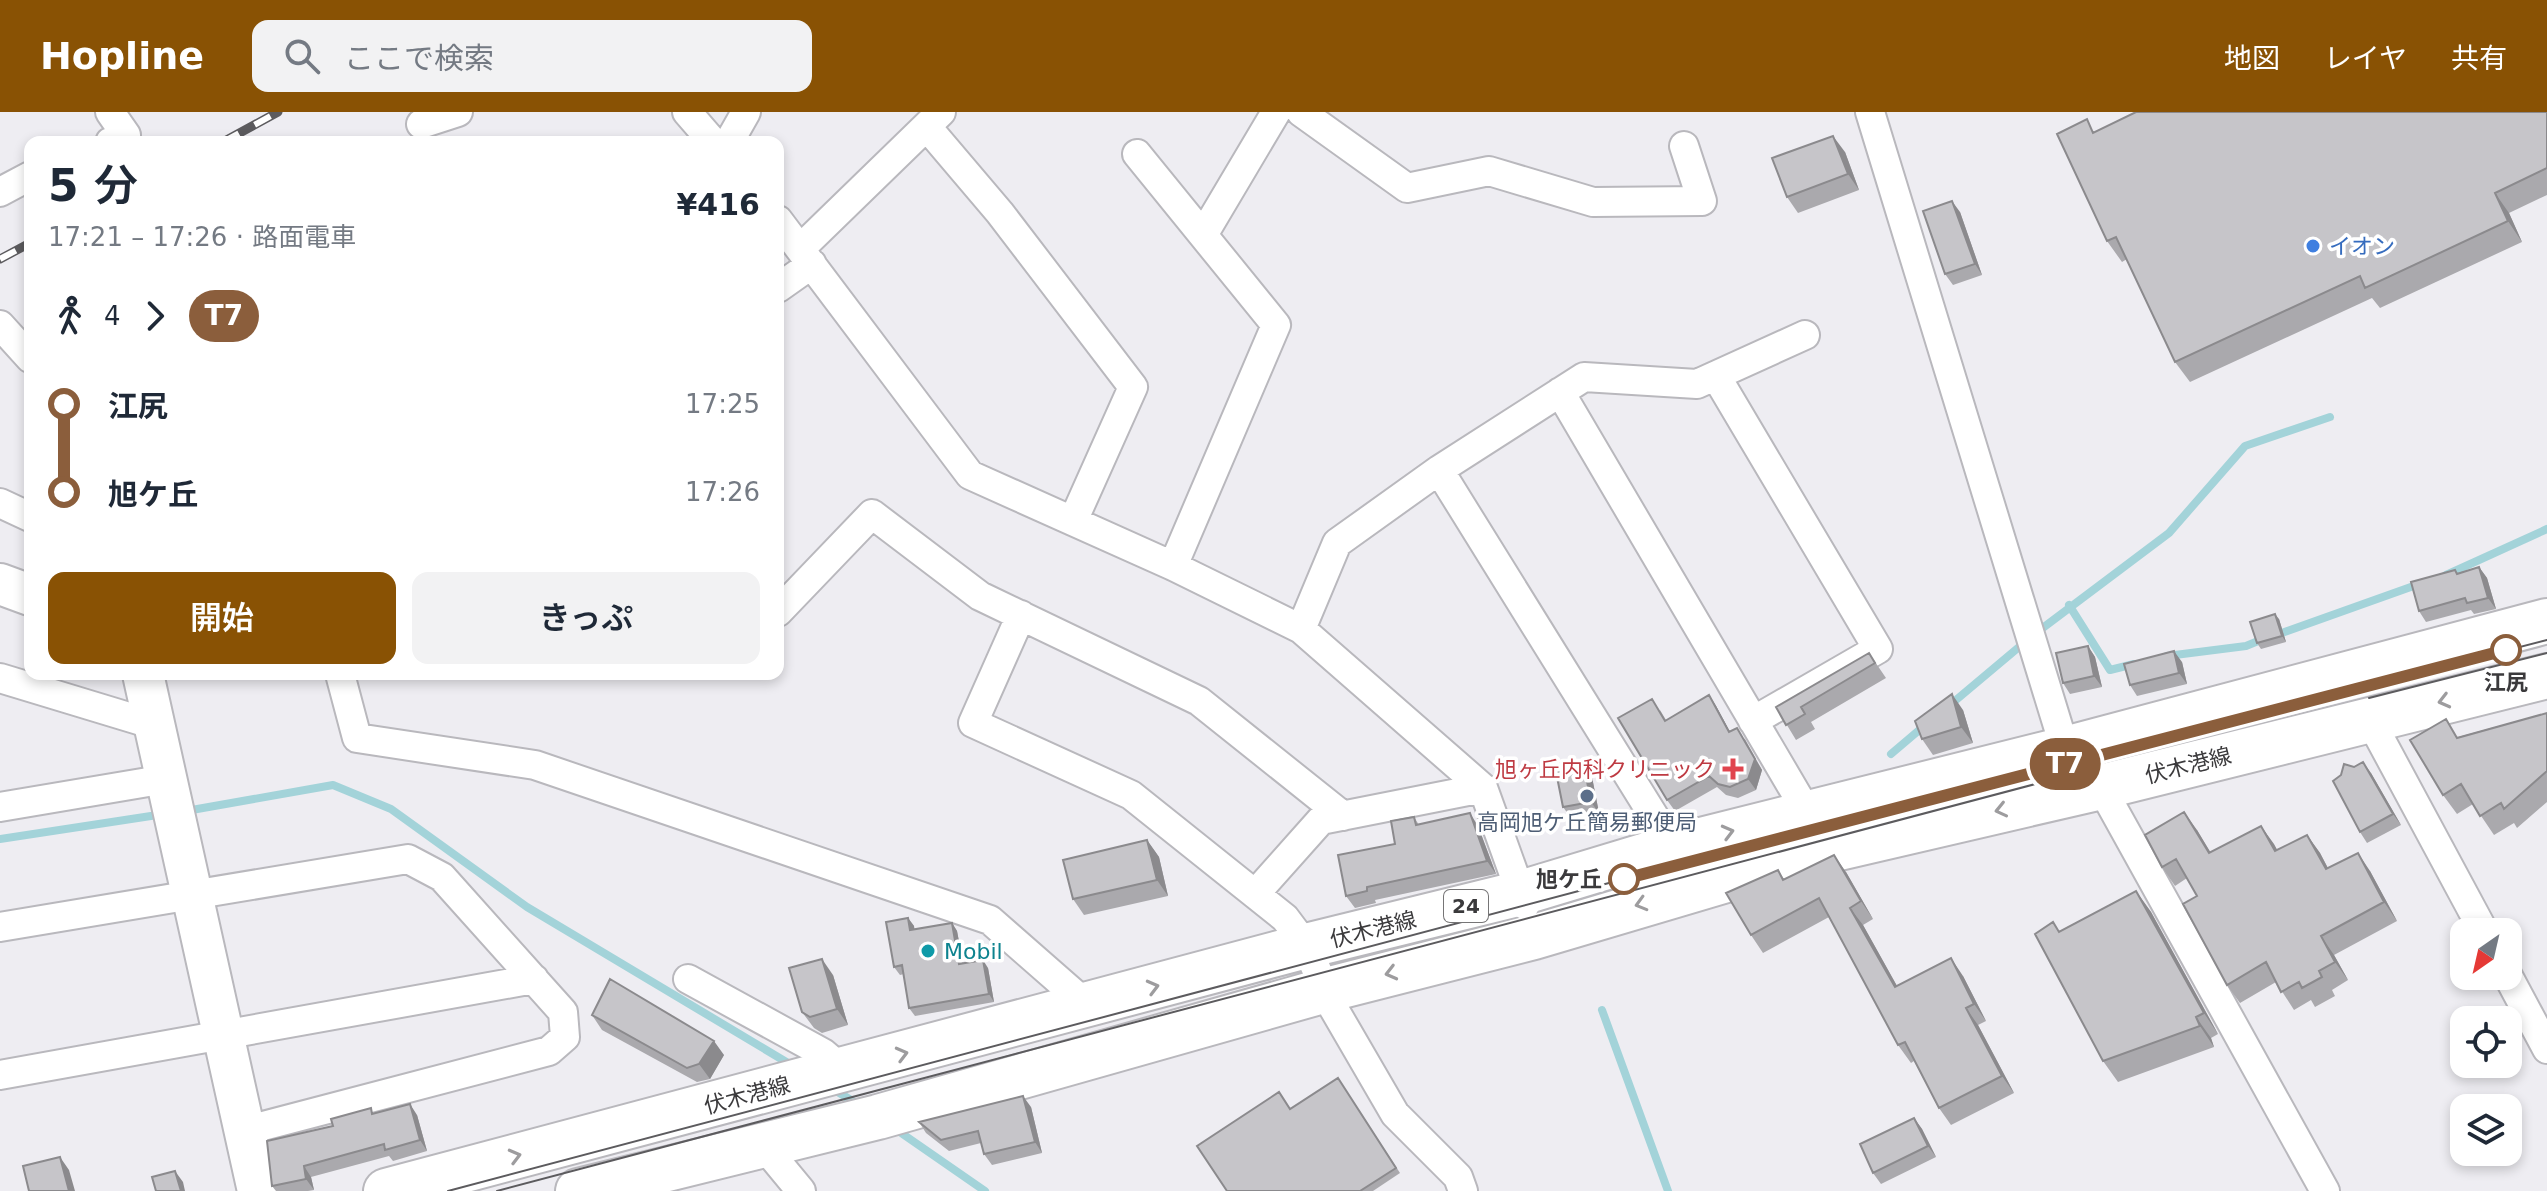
<!DOCTYPE html>
<html lang="ja">
<meta charset="utf-8">
<style>
:root{--surface:#fff;--page:#f2f2f3;--text:#1f2937;--muted:#747a83;--accent:#895204}
body{margin:0;font-family:"DejaVu Sans","Noto Sans JP",sans-serif;background:var(--page);color:var(--text);height:100vh;display:flex;flex-direction:column;font-size:30px;white-space:nowrap}
*{box-sizing:border-box;margin:0}
p{font-size:26px;color:var(--muted)}
.icon{flex:none;width:44px;height:44px;fill:none;stroke:currentColor;stroke-width:2;stroke-linecap:round;stroke-linejoin:round}
.map{position:relative;flex:1;overflow:hidden}
.details{position:absolute;left:24px;top:24px;width:760px;height:544px;display:flex;flex-direction:column;background:var(--surface);border-radius:16px;box-shadow:0 4px 12px #0003}
.details>*{flex:none}
.badge{padding:0 16px;border-radius:26px;font-size:28px;line-height:52px}
.needle{width:52px;rotate:214deg}
.buttons{position:absolute;left:2450px;top:806px;display:grid;gap:16px}
.buttons a{display:grid;place-items:center;width:72px;height:72px;border-radius:16px;background:var(--surface);box-shadow:0 4px 12px #0003;font-size:40px}
.map>.badge{position:absolute;translate:-50% -50%;box-shadow:0 0 0 4px #fff}
.legs{display:flex;align-items:center;gap:12px;height:88px;padding:0 24px;font-size:26px}
.legs p{margin-inline-start:auto}
.head{display:flex;align-items:center;justify-content:space-between;height:136px;padding:0 24px}
h1{font-size:44px;font-weight:600;line-height:60px}
.action{display:flex;gap:16px;margin-top:auto;padding:16px 24px}
.action a{flex:1;height:92px;border-radius:16px;background:var(--accent);color:#fff;font-size:32px;font-weight:600;line-height:92px;text-align:center}
.action a+a{background:var(--page);color:var(--text)}
ul{padding:0 24px;list-style:none}
li{display:flex;align-items:center;gap:28px;height:88px;font-size:30px}
li i{display:grid;place-items:center;width:12px;height:100%;margin:0 10px;background:currentColor}
li i::after{content:'';width:20px;height:20px;margin:-10px;border:6px solid;border-radius:50%;background:var(--surface)}
li p{margin-inline-start:auto}
li:first-child i{background:linear-gradient(#0000 50%,currentColor 0)}
li:last-child i{background:linear-gradient(currentColor 50%,#0000 0)}
header{display:flex;align-items:center;gap:48px;box-sizing:border-box;height:112px;padding:0 40px;background:var(--accent);color:#fff}
header strong{font-size:38px}
nav{display:flex;gap:44px;margin-inline-start:auto;font-size:28px}
.search{width:560px;height:72px;background:var(--page);display:flex;align-items:center;gap:20px;box-sizing:border-box;padding:0 28px;border-radius:16px;color:var(--muted);font-size:30px}
.map>svg:first-child{display:block}
.lines{fill:none;stroke-linecap:round;stroke-linejoin:round}
.stream{stroke:#a3d3d9;stroke-width:8}
.street-casing{stroke:#b9b8bd;stroke-width:32}
.secondary-casing{stroke:#b9b8bd;stroke-width:44}
.primary-casing{stroke:#b9b8bd;stroke-width:48}
.street{stroke:#fff;stroke-width:28}
.secondary{stroke:#fff;stroke-width:40}
.primary{stroke:#fff;stroke-width:44}
.tram{stroke:#5c5b5e;stroke-width:2}
.rail-casing{stroke:#5c5b5e;stroke-width:9}
.rail{stroke:#fff;stroke-width:6;stroke-dasharray:18;stroke-linecap:butt}
.wall{fill:#aaa9ad}
.shaded-wall{fill:#8b8a8d}
.building{fill:#c6c5c9;stroke:#8b8a8d;stroke-width:2}
.oneway{stroke:#9d9c9e}
.line-1-casing{stroke:#fff;stroke-width:18}
.line-1{stroke:#8b5e3c;stroke-width:12}
.shop-dot{fill:#3f7fe0;stroke:#fff;stroke-width:3}
.stop-1-dot{fill:#fff;stroke:#8b5e3c;stroke-width:4}
.health-dot{fill:#e0444e;stroke:#fff;stroke-width:3}
.service-dot{fill:#5c6f8a;stroke:#fff;stroke-width:3}
.culture-dot{fill:#0f9aa8;stroke:#fff;stroke-width:3}
.labels{text-anchor:middle;stroke-width:7;stroke-linejoin:round;paint-order:stroke}
.shield{fill:#fff;stroke:#767576;stroke-width:2}
.shield-label{font-size:20px;font-weight:bold;fill:#3b3a3c}
.shop-label{font-size:22px;fill:#366cbe;stroke:#fff;text-anchor:start}
.stop-label{font-size:22px;font-weight:bold;fill:#3b3a3c;stroke:#fff}
.street-label{font-size:22px;fill:#3b3a3c;stroke:#fff}
.health-label{font-size:22px;fill:#be3a42;stroke:#fff;text-anchor:end}
.service-label{font-size:22px;fill:#4e5e75;stroke:#fff}
.culture-label{font-size:22px;fill:#0d838f;stroke:#fff;text-anchor:start}
</style>
<header>
<strong>Hopline</strong>
<div class="search"><svg class="icon" aria-label="search" viewBox="0 0 24 24"><circle cx="10" cy="10" r="6"/><path d="M15 15l6 6"/></svg>ここで検索</div>
<nav><a>地図</a><a>レイヤ</a><a>共有</a></nav>
</header>
<div class="map">
<svg width="2547" height="1079" viewBox="0 0 2547 1079">
<rect width="100%" height="100%" fill="#eeedf2"/>
<g class="lines">
<!-- stream -->
<path class="stream" d="M2446 463 2547 417
M2069 493 2110 558 2134 552
M2036 521 2169 421 2245 334 2330 305
M2276 523 2422 471
M2167 544 2246 534 2263 527
M1950 593 2025 530
M1891 642 1924 614
M186 699 333 673 391 697 527 795 793 954
M0 727 164 702
M1602 898 1668 1079
M833 977 859 993
M894 1016 985 1079"/>
<!-- street casing -->
<g class="street-casing">
<path id="street" d="M687 0 713 30
M1301 0 1407 76 1489 59 1593 90 1702 89 1684 34
M1870 0 2065 637 2101 675 2325 1079
M421 12 458 0
M927 15 1000 101 1133 275 1073 409
M110 30 126 23 110 0
M729 30 746 0
M1137 42 1276 213 1173 454
M0 80 30 64
M778 108 970 363 1173 454 1301 517 1483 676 1525 793
M1203 123 1276 0
M800 137 941 0
M778 176 812 152
M0 213 30 246
M1716 264 1878 537 1753 609
M1560 280 1807 700
M1439 358 1673 735
M0 391 30 405
M778 500 872 402 980 484 1199 589 1343 704
M1021 503 973 611 1131 683 1285 806 1306 834 1334 897 1395 1002 1458 1065 1463 1079
M1301 517 1337 431 1439 358 1584 265 1697 272 1805 223
M340 562 357 626 535 653 990 808 1087 893
M0 566 155 613
M2370 608 2484 820
M0 695 166 667
M1256 781 1321 708 1483 676
M0 815 408 747 442 765 563 900 565 925 549 939 244 1019
M2508 864 2547 937
M688 867 823 941 843 958
M0 963 534 867
M763 1033 801 1079"/>
</g>
<!-- secondary casing -->
<g class="secondary-casing">
<path id="secondary" d="M0 472 30 483
M143 562 258 1079"/>
</g>
<!-- primary casing -->
<g class="primary-casing">
<path id="primary" d="M386 1079 1306 834 1521 781 1673 735 2065 637 2547 509
M578 1079 878 1005 1326 878 1534 825 1817 741 2101 675 2547 564"/>
</g>
<!-- street -->
<use href="#street" class="street"/>
<!-- secondary -->
<use href="#secondary" class="secondary"/>
<!-- primary -->
<use href="#primary" class="primary"/>
<!-- tram -->
<path class="tram" d="M2369 586 2547 541
M448 1079 1624 767 2547 528
M497 1079 2043 670"/>
<!-- rail casing -->
<g class="rail-casing">
<path id="rail" d="M223 30 278 0
M0 147 30 131"/>
</g>
<!-- rail -->
<use href="#rail" class="rail"/>
</g>
<!-- wall -->
<path class="wall" d="M2547 0V83L2509 101 2522 130 2380 196 2372 186 2190 270 2175 250 2127 147 2122 150 2107 129 2095 20Z
M1845 40 1859 78 1798 101 1787 85Z
M1960 100 1982 163 1953 173 1945 162Z
M2479 455 2487 466 2496 497 2474 502 2471 498 2426 510 2419 499 2457 461Z
M2279 507 2286 530 2261 537 2257 531Z
M2088 534 2095 545 2102 575 2070 582 2063 571Z
M1869 541 1886 566 1811 610 1815 617 1796 628 1776 595Z
M2182 550 2187 572 2137 584 2130 573Z
M1709 583 1716 594 1730 620 1745 627 1762 658 1756 678 1738 686 1726 683 1717 675 1675 699 1667 688 1660 598 1666 608Z
M1963 598 1973 631 1933 643 1922 627Z
M2547 601V690L2517 716 2514 711 2494 723 2473 692 2457 702 2443 683 2458 625Z
M2371 661 2401 713 2367 731 2360 720Z
M1592 665 1599 701 1571 706 1563 695Z
M1414 705 1419 713 1478 714 1496 762 1375 788 1376 791 1355 796 1346 784 1395 732Z
M2261 714 2277 738 2307 723 2320 741 2328 756 2370 759 2397 809 2334 843 2348 868 2332 878 2335 884 2315 895 2311 888 2294 898 2276 870 2240 891 2227 873 2197 784 2187 766 2175 774 2162 755 2197 718 2211 741Z
M1147 728 1159 745 1168 784 1084 803 1073 787Z
M1778 758 1784 767 1846 760 1873 807 1863 813 1897 874 1963 864 1986 909 1978 913 2014 981 1951 1013 1939 996 1914 949 1911 951 1898 933 1829 805 1763 841 1751 823Z
M2136 779 2151 800 2218 922 2211 926 2214 935 2118 970 2103 949 2060 819Z
M908 806 914 814V817L952 811 957 819 963 852 988 856 994 890 915 904 909 896 904 862 900 863 894 855Z
M833 863 848 913 822 921 814 916 802 900Z
M592 903 724 943 710 967 697 970 602 918Z
M1338 966 1400 1061 1373 1079H1227L1290 997Z
M1031 995 1042 1041 992 1053 984 1042 981 1031 949 1039 926 1021 919 1010Z
M375 1002 417 1003 427 1039 393 1049 389 1044 311 1065 314 1078 308 1079H276L272 1074 333 1014Z
M1914 1006 1922 1017 1936 1045 1881 1072 1873 1061Z"/>
<!-- shaded-wall -->
<path class="shaded-wall" d="M1833 24 1845 40 1859 78 1848 62Z
M2495 81 2509 101 2522 130 2508 109Z
M1952 89 1960 100 1982 163 1975 152Z
M2479 455 2487 466 2496 497 2488 486Z
M2275 502 2279 507 2286 530 2282 524Z
M2088 534 2095 545 2102 575 2094 564Z
M2174 539 2182 550 2187 572 2179 561Z
M1952 582 1963 598 1973 631 1961 615Z
M1709 583 1716 594 1736 631 1729 620Z
M1737 616 1762 658 1756 678 1748 667Z
M2363 650 2371 661 2401 713 2393 702Z
M1584 654 1592 665 1599 701 1591 690Z
M2184 700 2197 718 2222 760 2209 741Z
M1470 701 1478 714 1496 762 1487 749Z
M2261 714 2274 732 2288 758 2275 739Z
M2307 723 2320 741 2338 776 2326 757Z
M1147 728 1159 745 1168 784 1157 768Z
M2358 741 2370 759 2397 809 2384 790Z
M1834 743 1846 760 1873 807 1861 789Z
M2136 779 2151 800 2218 922 2204 901Z
M1850 796 1863 813 1907 892 1895 875Z
M908 806 914 814 916 826 910 818Z
M952 811 957 819 965 860 959 852Z
M2321 824 2334 843 2348 868 2335 850Z
M1951 846 1963 864 1986 909 1974 892Z
M822 847 833 863 848 913 837 897Z
M983 848 988 856 994 890 989 882Z
M1966 896 1978 913 2014 981 2002 964Z
M2196 905 2211 926 2214 935 2200 914Z
M714 929 724 943 710 967 699 952Z
M1023 984 1031 995 1042 1041 1035 1030Z
M410 992 417 1003 427 1039 420 1028Z
M1914 1006 1922 1017 1936 1045 1928 1034Z
M60 1045 69 1058 75 1079H69Z
M304 1054 311 1065 314 1078 306 1067Z
M175 1059 183 1070 185 1079H181Z"/>
<!-- building -->
<path class="building" d="M2136 0H2547V56L2495 81 2508 109 2365 176 2360 164 2175 250 2116 125 2107 129 2057 22 2087 7 2093 21Z
M1833 24 1848 62 1787 85 1772 46Z
M1952 89 1975 152 1945 162 1923 99Z
M2479 455 2488 486 2467 491 2465 486 2419 499 2411 470 2455 458 2457 462Z
M2275 502 2282 524 2257 531 2250 510Z
M2088 534 2094 564 2063 571 2056 541Z
M2174 539 2179 561 2130 573 2124 552Z
M1869 541 1875 551 1801 595 1805 602 1786 613 1776 595Z
M1952 582 1961 615 1922 627 1915 609Z
M1709 583 1729 620 1737 616 1755 647 1748 667 1730 675 1718 672 1709 664 1667 688 1618 606 1652 587 1665 609Z
M2547 601V659L2504 697 2501 691 2480 704 2461 672 2443 683 2410 628 2446 607 2457 626Z
M2363 650 2393 702 2360 720 2333 669 2341 663 2344 652 2354 655Z
M1584 654 1591 690 1563 695 1556 660Z
M2184 700 2209 741 2261 714 2275 739 2307 723 2326 757 2358 741 2384 790 2321 824 2335 850 2319 859 2322 865 2302 876 2299 870 2281 880 2266 850 2227 873 2183 792 2197 784 2176 747 2162 755 2145 723Z
M1470 701 1487 749 1367 775V779L1346 784 1338 743 1395 732 1391 709 1414 705 1416 713Z
M1147 728 1157 768 1073 787 1063 748Z
M1834 743 1861 789 1850 796 1895 875 1951 846 1974 892 1966 896 2002 964 1939 996 1905 930 1898 933 1819 786 1751 823 1726 781 1778 758 1783 768Z
M2136 779 2204 901 2196 905 2200 914 2103 949 2035 822 2053 810 2059 820Z
M908 806 910 818 952 811 959 852 983 848 989 882 909 896 902 853 894 855 886 810Z
M822 847 837 897 810 905 802 900 789 856Z
M610 867 714 929 699 952 687 956 592 903Z
M1338 966 1396 1056 1360 1079H1227L1197 1034 1279 980 1290 997Z
M1023 984 1035 1030 984 1042 978 1019 941 1028 919 1010Z
M410 992 420 1028 385 1038 384 1032 304 1054 306 1067 272 1074 267 1029 333 1014 331 1007 371 996 372 1002Z
M1914 1006 1928 1034 1873 1061 1860 1032Z
M60 1045 69 1079H29L23 1054Z
M175 1059 181 1079H156L152 1065Z"/>
<!-- one-way arrows -->
<defs><path id="oneway-chevron" d="M-2-3.5L2.5 0L-2 3.5" fill="none" stroke-width="1.6" stroke-linecap="round" stroke-linejoin="round" transform="scale(2)"/></defs>
<g class="oneway">
<use href="#oneway-chevron" transform="translate(2444 589) rotate(166)"/>
<use href="#oneway-chevron" transform="translate(2001 698) rotate(167)"/>
<use href="#oneway-chevron" transform="translate(1728 720) rotate(-15)"/>
<use href="#oneway-chevron" transform="translate(1641 792) rotate(164)"/>
<use href="#oneway-chevron" transform="translate(1391 861) rotate(166)"/>
<use href="#oneway-chevron" transform="translate(1153 875) rotate(-15)"/>
<use href="#oneway-chevron" transform="translate(902 942) rotate(-15)"/>
<use href="#oneway-chevron" transform="translate(515 1044) rotate(-15)"/>
</g>
<g class="lines">
<!-- line-1 casing -->
<g class="line-1-casing">
<path id="line-1" d="M1624 767 2506 538"/>
</g>
<!-- line-1 -->
<use href="#line-1" class="line-1"/>
</g>
<!-- markers -->
<circle class="shop-dot" cx="2313" cy="134" r="8"/>
<g class="stop-1-dot">
<circle cx="2506" cy="538" r="14"/>
<circle cx="1624" cy="767" r="14"/>
</g>
<path class="health-dot" d="M1729 645h8v8h8v8h-8v8h-8v-8h-8v-8h8z"/>
<circle class="service-dot" cx="1587" cy="684" r="8"/>
<circle class="culture-dot" cx="928" cy="839" r="8"/>
<g class="labels">
<!-- shield labels -->
<rect class="shield" x="1444" y="778" width="44" height="32" rx="6"/>
<g class="shield-label">
<text x="1466" y="801">24</text>
</g>
<!-- shop labels -->
<g class="shop-label">
<text x="2329" y="142">イオン</text>
</g>
<!-- stop labels -->
<g class="stop-label">
<text x="2506" y="578">江尻</text>
<text x="1602" y="775" text-anchor="end">旭ケ丘</text>
</g>
<!-- street labels -->
<g class="street-label">
<text transform="translate(2188 653) rotate(-14)" y="8">伏木港線</text>
<text transform="translate(1373 817) rotate(-14)" y="8">伏木港線</text>
<text transform="translate(747 983) rotate(-15)" y="8">伏木港線</text>
</g>
<!-- health labels -->
<g class="health-label">
<text x="1715" y="665">旭ヶ丘内科クリニック</text>
</g>
<!-- service labels -->
<g class="service-label">
<text x="1587" y="718">高岡旭ケ丘簡易郵便局</text>
</g>
<!-- culture labels -->
<g class="culture-label">
<text x="944" y="847">Mobil</text>
</g>
</g>
</svg>
<div class="buttons">
<a><svg class="needle" viewBox="-14 -14 28 28"><path d="M0-13l5 13h-10z" fill="#e53935"/><path d="M0 13l5-13h-10z" fill="#747a83"/></svg></a>
<a><svg class="icon" aria-label="locate" viewBox="0 0 24 24"><circle cx="12" cy="12" r="6"/><path d="M12 2v4M12 18v4M2 12h4M18 12h4"/></svg></a>
<a><svg class="icon" aria-label="layers" viewBox="0 0 24 24"><path d="M12 4l9 5-9 5-9-5zM3 14l9 5 9-5"/></svg></a>
</div>
<b class="badge" style="left:2065px;top:652px;background:#8b5e3c;color:#fff">T7</b>
<section class="details">
<div class="head"><div><h1>5 分</h1><p>17:21 – 17:26 · 路面電車</p></div><b>¥416</b></div>
<div class="legs"><svg class="icon" aria-label="walk" viewBox="0 0 24 24"><circle cx="13" cy="4" r="2"/><path d="M13 8l-2 6 4 7M11 14l-3 7M7 12l3-4h3l4 4"/></svg>4<svg class="icon" aria-label="forward" viewBox="0 0 24 24"><path d="M9 5l7 7-7 7"/></svg><b class="badge" style="background:#8b5e3c;color:#fff">T7</b></div>
<ul>
<li><i style="color:#8b5e3c"></i><b>江尻</b><p>17:25</p></li>
<li><i style="color:#8b5e3c"></i><b>旭ケ丘</b><p>17:26</p></li>
</ul>
<div class="action"><a>開始</a><a>きっぷ</a></div>
</section>
</div>
